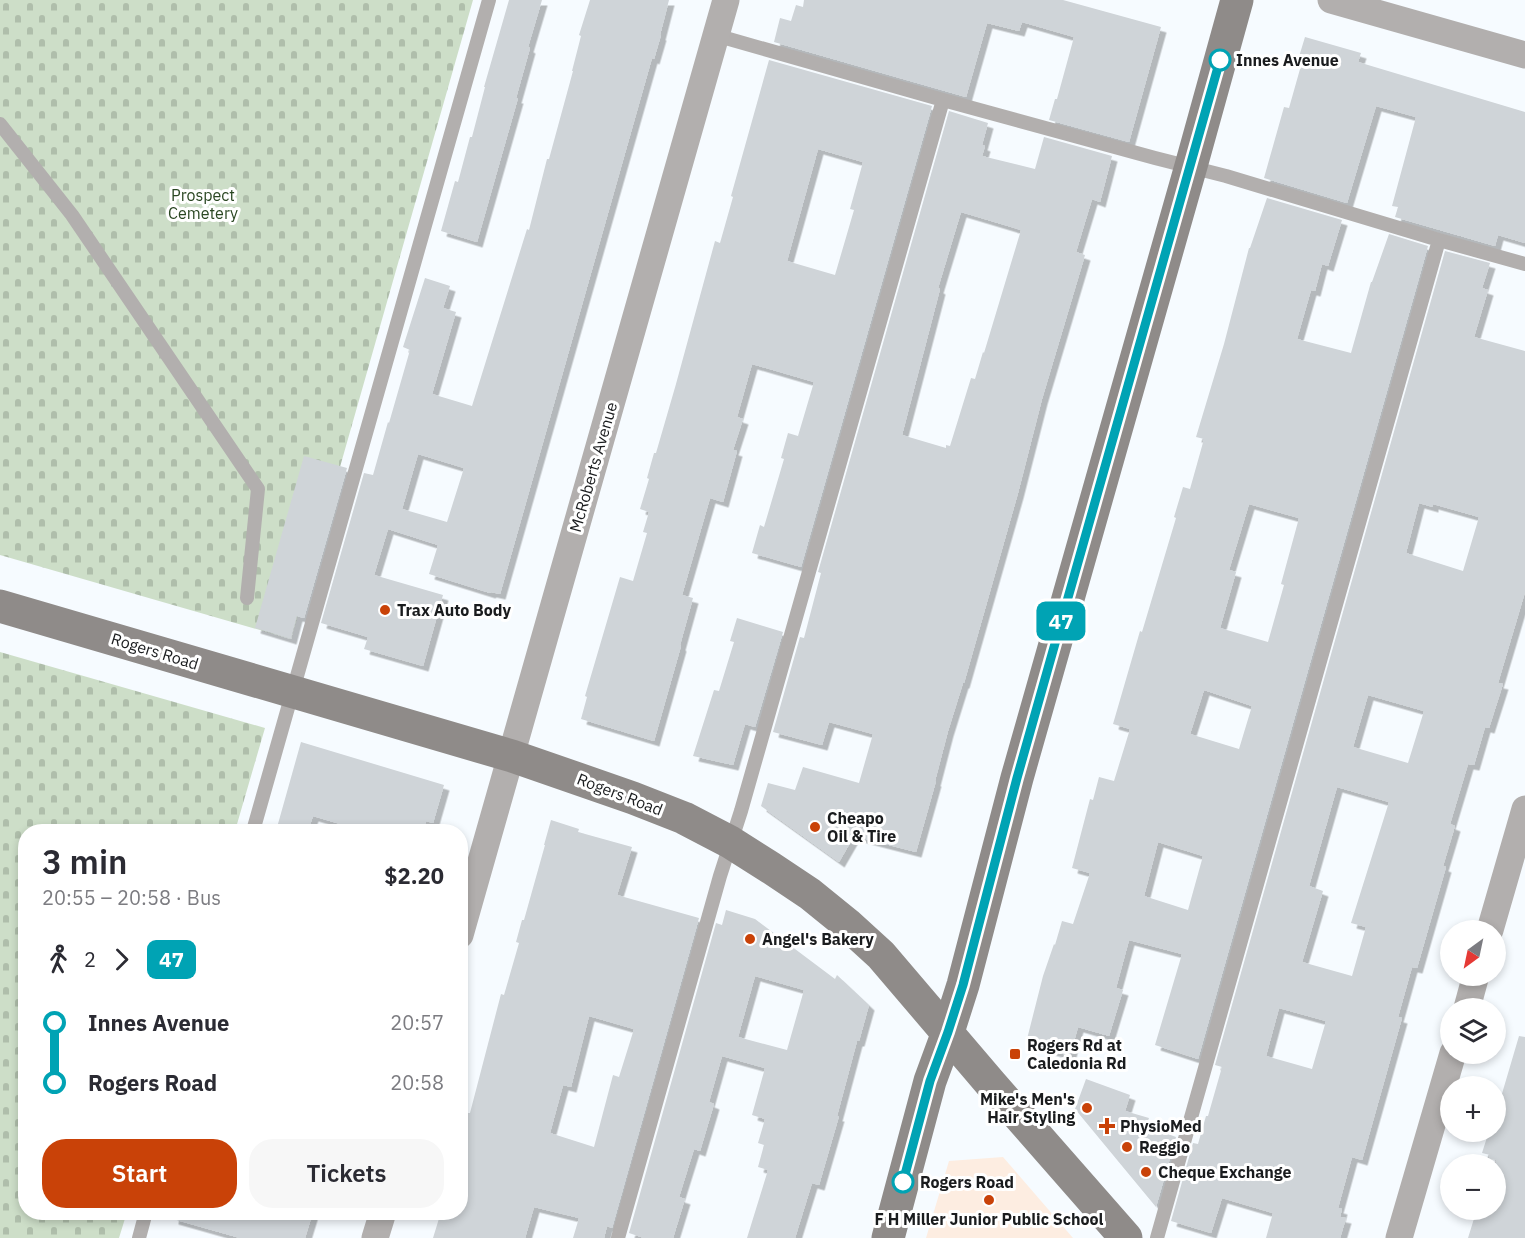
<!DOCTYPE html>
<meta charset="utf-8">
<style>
:root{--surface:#fff;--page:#f7f7f7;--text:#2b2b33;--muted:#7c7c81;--accent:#c94208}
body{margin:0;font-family:"IBM Plex Sans",sans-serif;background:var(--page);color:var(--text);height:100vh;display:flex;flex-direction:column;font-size:22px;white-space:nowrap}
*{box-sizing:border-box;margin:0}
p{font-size:20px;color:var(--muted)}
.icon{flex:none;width:33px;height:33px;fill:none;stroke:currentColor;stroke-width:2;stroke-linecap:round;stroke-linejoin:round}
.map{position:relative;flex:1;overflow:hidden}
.panel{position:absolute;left:18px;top:824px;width:450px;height:396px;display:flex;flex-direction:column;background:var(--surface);border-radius:24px;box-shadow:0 3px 9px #0003}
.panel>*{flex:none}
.badge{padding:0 12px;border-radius:9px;font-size:21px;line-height:39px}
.needle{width:39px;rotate:213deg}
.buttons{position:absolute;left:1440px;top:920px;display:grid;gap:12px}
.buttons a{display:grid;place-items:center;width:66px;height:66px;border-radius:50%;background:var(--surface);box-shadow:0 3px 9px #0003;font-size:30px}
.map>.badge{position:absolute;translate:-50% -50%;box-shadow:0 0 0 3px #fff}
.legs{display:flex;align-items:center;gap:9px;height:66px;padding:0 24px;font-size:20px}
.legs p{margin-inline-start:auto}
.summary{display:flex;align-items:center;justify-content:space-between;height:102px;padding:0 24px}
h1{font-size:33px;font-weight:600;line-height:45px}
.button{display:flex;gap:12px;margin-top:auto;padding:12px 24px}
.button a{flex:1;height:69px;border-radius:24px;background:var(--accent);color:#fff;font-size:24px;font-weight:600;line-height:69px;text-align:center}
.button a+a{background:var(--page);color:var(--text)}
ul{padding:0 24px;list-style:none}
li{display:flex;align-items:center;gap:21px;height:60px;font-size:22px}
li i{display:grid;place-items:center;width:9px;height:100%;margin:0 8px;background:currentColor}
li i::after{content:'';width:15px;height:15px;margin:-8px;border:4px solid;border-radius:50%;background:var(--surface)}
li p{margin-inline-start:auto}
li:first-child i{background:linear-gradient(#0000 50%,currentColor 0)}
li:last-child i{background:linear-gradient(currentColor 50%,#0000 0)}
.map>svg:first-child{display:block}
.education{fill:#fdede1}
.cemetery{fill:url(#cemetery-stones)}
.building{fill:#cfd4d8;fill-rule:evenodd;filter:url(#shadow)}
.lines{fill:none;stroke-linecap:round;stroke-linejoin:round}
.lane{stroke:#b2afae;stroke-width:14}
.street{stroke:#b2afae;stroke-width:27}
.secondary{stroke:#8f8b89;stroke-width:33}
.line-1-casing{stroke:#fff;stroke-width:14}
.line-1{stroke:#00a3b4;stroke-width:9}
.stop-1-dot{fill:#fff;stroke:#00a3b4;stroke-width:3}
.poi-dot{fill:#c94208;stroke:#fff;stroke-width:2}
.labels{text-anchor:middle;stroke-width:6;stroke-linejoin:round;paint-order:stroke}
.stop-label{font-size:16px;font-weight:bold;fill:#1a1c1e;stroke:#fff;text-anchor:start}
.park-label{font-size:16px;fill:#2a4722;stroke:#fff}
.street-label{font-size:16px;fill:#1a1c1e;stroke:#fff}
.poi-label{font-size:16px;font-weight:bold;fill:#1a1c1e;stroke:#fff;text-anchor:start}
</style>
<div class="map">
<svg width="1525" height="1238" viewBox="0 0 1525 1238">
<defs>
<pattern id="cemetery-stones" width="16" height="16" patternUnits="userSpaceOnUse" patternTransform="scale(1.5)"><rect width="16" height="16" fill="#cddec8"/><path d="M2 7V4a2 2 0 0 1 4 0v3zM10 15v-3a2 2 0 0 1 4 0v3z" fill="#afbeab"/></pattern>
<filter id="shadow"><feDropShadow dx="5.5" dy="5.5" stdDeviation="0" flood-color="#0004"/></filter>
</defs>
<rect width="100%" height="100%" fill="#f6fbff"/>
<!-- education -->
<path class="education" d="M1003 1157 1073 1238H926L949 1161Z"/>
<!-- cemetery -->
<path class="cemetery" d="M0 0H473L291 639 0 555Z
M0 652 265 728 235 831H26V1212H127L119 1238H0Z"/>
<!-- building -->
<path class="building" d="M509 0H542L528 47 530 48 516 98H518L477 242 441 231 455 181 458 182 470 137H472L485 87H484Z
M590 0H669L660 35H661L654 59 652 58 500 594 491 592 490 593 429 574 438 545 388 529 374 575 443 595 423 666 364 649 368 637 321 623 364 473 373 475 388 422 389 423 410 350 403 347 425 278 450 286 443 308 456 312 432 394 472 406 527 229 529 230 547 159H549L573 71H572L581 36 579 35ZM418 454 464 468 447 522 402 509Z
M804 0H1063L1161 27 1129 142 1049 120 1055 99H1057L1074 37 1022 22 1019 31 987 23 966 97 774 42 780 18 791 21 796 5 803 7Z
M1305 37 1361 53 1358 62 1525 112V243L1498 235 1495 246 1395 217 1398 207 1392 206 1416 117 1376 106 1347 203 1264 178 1284 107 1289 108 1302 62 1298 60Z
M769 60 932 106 801 567 752 553 760 525 764 527 784 459 781 458 788 433 798 436 814 382 752 364 737 417 743 419 733 450 737 451 723 502 710 498 682 595 693 598 680 645 681 646 654 741 581 719 587 697 585 696 620 577 633 581 647 533 643 532 649 512 640 509 649 479 647 478 654 453H656L676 384 715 241 720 243 733 197 731 196ZM818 149 863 162 850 209 854 210 835 275 787 261Z
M949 111 988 123 982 145 985 146 982 156 1035 169 1044 137 1112 156 1100 202 1092 199 1076 252 1085 255 1042 399 1018 493 964 683H963L948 731 935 781H936L916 852 854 836 839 862 761 806 768 783 795 790 803 767 859 783 873 734 829 722 822 745 773 732 800 637 804 638 821 573 818 572ZM961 212 1021 230 984 353 983 352 975 379 971 378 950 446 946 445V448L902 435 940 289 938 288Z
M1267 198 1342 220 1328 266 1322 264 1315 291 1311 290 1297 339 1351 353 1371 282H1372L1389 234 1428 246 1198 1059 1155 1045 1182 954 1129 940 1116 988 1123 990 1109 1036 1078 1027 1070 1056 1026 1043 1043 976 1054 944 1055 945 1062 921 1073 924 1090 873 1072 868 1090 799 1093 800 1099 777 1114 781 1130 729 1113 724 1140 631 1142 632 1176 518 1174 517 1183 487 1190 489 1204 439 1196 437 1224 344 1249 248H1250ZM1249 504 1299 518 1281 584 1284 585 1268 642 1220 628 1236 572 1229 570ZM1204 690 1252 706 1239 749 1190 734ZM1158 842 1203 856 1188 910 1144 896Z
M1445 251 1490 263 1482 288 1488 290 1474 337 1525 351V592L1498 683 1503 684 1489 728 1485 727 1474 765 1468 764 1450 824 1455 826 1443 866 1446 867 1417 968 1412 967 1398 1017 1402 1018 1362 1160 1352 1157 1338 1208 1342 1209 1340 1217 1346 1218 1340 1238H1266L1273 1213 1222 1198 1211 1233 1171 1221 1193 1143 1198 1144 1206 1116H1208L1222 1067 1215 1065ZM1419 503 1433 507V504L1479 517 1463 571 1406 553ZM1368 695 1424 711 1408 763 1353 747ZM1337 787 1389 802 1351 923 1366 927 1352 976 1302 962 1323 891 1309 886ZM1279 1008 1326 1021 1312 1069 1266 1056Z
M304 456 347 468 304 618 297 616 291 639 255 628Z
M737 618 783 632 755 727 745 724 733 765 693 756 714 690 719 691 734 642 730 641Z
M301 742 444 785 433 823 426 821 423 831H364L313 816 308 831H276Z
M551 820 579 829 578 832 632 847 617 895 699 918 612 1228 607 1226 604 1238H573L579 1218 534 1207 525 1238H433L441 1212H460V1138L468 1113H470L501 994 504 995 519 943 516 942 522 920H524L545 845H544ZM589 1016 634 1029 619 1077 613 1075 594 1147 550 1133 563 1085 571 1087Z
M726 910 755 919 835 979 837 975 869 1005 859 1041H857L837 1116H839L819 1185 812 1183 795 1238H747L768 1170 758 1167 764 1145 758 1143 765 1119 752 1115 765 1068 722 1056 709 1102 714 1104 700 1151 694 1149 679 1197 685 1199 684 1202 673 1238H644L629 1233 716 923 722 925ZM755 976 804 990 787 1050 738 1037Z
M1519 1036 1525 1037V1238H1468L1477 1209H1496V1160L1489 1158 1490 1155 1482 1153 1489 1131H1496V1114Z
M1086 1079 1130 1095 1125 1111 1149 1118 1146 1126 1176 1137 1156 1207 1075 1109Z
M174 1212H313L305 1238H240L173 1219Z"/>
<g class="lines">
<!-- lane -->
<path class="lane" d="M715 35 943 100 1155 158 1226 176 1439 240 1525 264
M0 124 72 215 258 489 247 598
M253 831 489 0
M139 1238 146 1212
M618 1238 720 876 741 811 943 100
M1157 1238 1439 240"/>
<!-- street -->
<path class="street" d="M1331 0 1525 55
M1490 930 1525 809
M460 935 726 0
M1467 1008 1476 975
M375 1238 383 1212
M1399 1238 1453 1053"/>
<!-- secondary -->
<path class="secondary" d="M0 606 512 756 633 798 684 818 730 842 771 868 810 894 847 924 881 955 991 1084 1126 1238
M888 1238 930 1081 948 1032 963 985 1017 778 1191 166 1237 0"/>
</g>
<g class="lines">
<!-- line-1 casing -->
<g class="line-1-casing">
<path id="line-1" d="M903 1182 930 1081 948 1032 963 985 1017 778 1220 60"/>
</g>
<!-- line-1 -->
<use href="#line-1" class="line-1"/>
</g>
<!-- markers -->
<g class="stop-1-dot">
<circle cx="1220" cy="60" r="10"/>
<circle cx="903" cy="1182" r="10"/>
</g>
<g class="poi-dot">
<circle cx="385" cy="610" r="6"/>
<circle cx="815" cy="827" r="6"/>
<circle cx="750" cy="939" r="6"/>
<rect x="1009" y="1048" width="12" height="12" rx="3"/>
<circle cx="1087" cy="1108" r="6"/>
<path d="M1104 1117h6v6h6v6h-6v6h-6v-6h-6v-6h6z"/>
<circle cx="1127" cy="1147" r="6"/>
<circle cx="1146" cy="1172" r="6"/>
<circle cx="989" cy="1200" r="6"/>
</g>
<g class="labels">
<!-- stop labels -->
<g class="stop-label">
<text x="1236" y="66">Innes Avenue</text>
<text x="920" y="1188">Rogers Road</text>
</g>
<!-- park labels -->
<g class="park-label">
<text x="203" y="201">Prospect<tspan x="203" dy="18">Cemetery</tspan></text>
</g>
<!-- street labels -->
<g class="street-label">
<text transform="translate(593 467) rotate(-74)" y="6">McRoberts Avenue</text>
<text transform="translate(155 651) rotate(17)" y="6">Rogers Road</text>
<text transform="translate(620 794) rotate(21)" y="6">Rogers Road</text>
</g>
<!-- poi labels -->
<g class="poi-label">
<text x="397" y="616">Trax Auto Body</text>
<text x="827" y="824">Cheapo<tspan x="827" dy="18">Oil &amp; Tire</tspan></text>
<text x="762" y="945">Angel's Bakery</text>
<text x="1027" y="1051">Rogers Rd at<tspan x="1027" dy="18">Caledonia Rd</tspan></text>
<text x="1075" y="1105" text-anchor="end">Mike's Men's<tspan x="1075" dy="18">Hair Styling</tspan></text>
<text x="1120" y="1132">PhysioMed</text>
<text x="1139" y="1153">Reggio</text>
<text x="1158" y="1178">Cheque Exchange</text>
<text x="989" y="1225" text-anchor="middle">F H Miller Junior Public School</text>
</g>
</g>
</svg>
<div class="buttons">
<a><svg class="needle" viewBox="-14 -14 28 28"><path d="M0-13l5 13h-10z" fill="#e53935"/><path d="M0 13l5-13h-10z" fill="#7c7c81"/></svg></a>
<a><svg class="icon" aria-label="layers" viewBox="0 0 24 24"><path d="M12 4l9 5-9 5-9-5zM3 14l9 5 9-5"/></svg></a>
<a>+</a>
<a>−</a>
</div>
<b class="badge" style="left:1061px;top:621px;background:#00a3b4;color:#fff">47</b>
<section class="panel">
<div class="summary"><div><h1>3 min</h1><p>20:55 – 20:58 · Bus</p></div><b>$2.20</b></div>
<div class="legs"><svg class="icon" aria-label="walk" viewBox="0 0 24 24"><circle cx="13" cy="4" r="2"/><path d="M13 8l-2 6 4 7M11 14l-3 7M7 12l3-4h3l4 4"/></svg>2<svg class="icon" aria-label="forward" viewBox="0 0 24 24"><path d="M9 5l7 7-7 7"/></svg><b class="badge" style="background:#00a3b4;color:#fff">47</b></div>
<ul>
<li><i style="color:#00a3b4"></i><b>Innes Avenue</b><p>20:57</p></li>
<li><i style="color:#00a3b4"></i><b>Rogers Road</b><p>20:58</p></li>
</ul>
<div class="button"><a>Start</a><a>Tickets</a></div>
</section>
</div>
